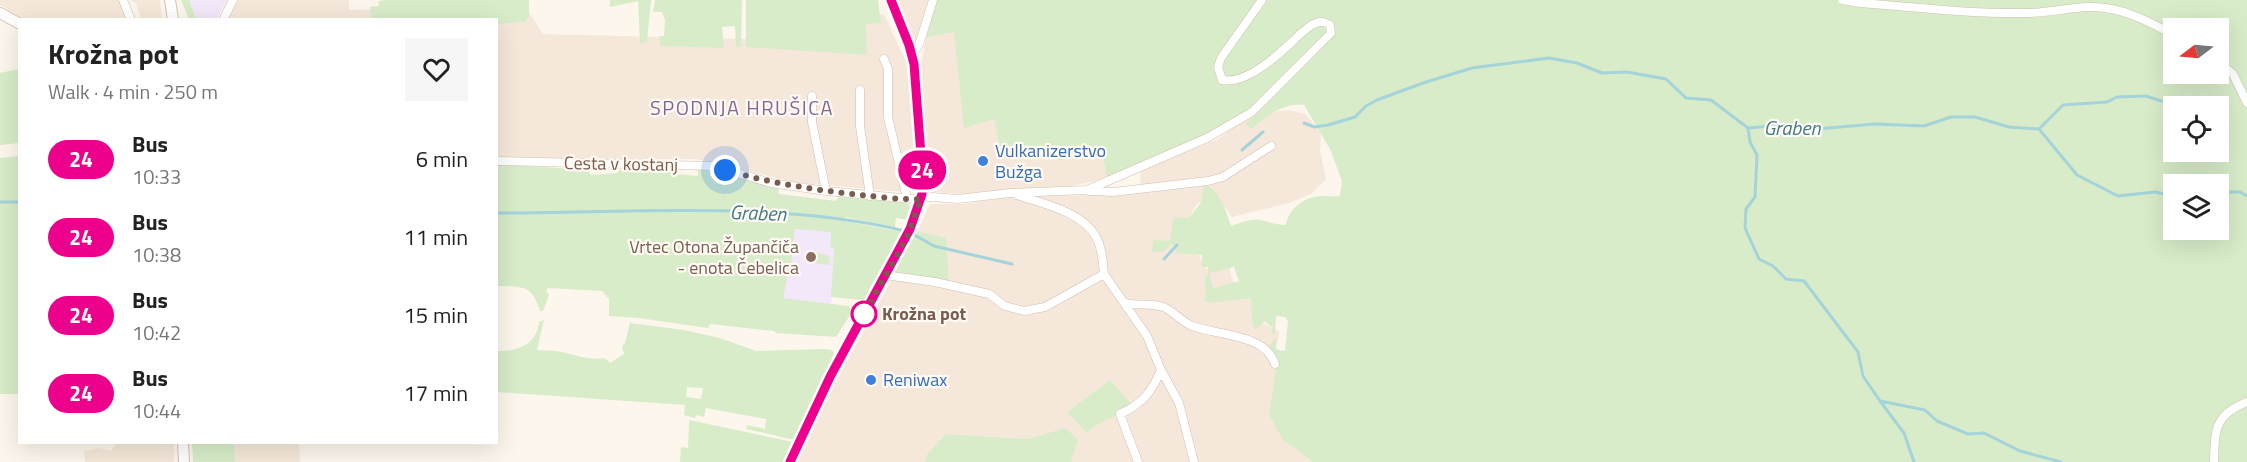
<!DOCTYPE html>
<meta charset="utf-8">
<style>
:root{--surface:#fff;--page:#f6f6f6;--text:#222;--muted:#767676}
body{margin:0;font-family:"Titillium Web",sans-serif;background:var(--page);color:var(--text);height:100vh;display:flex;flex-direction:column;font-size:22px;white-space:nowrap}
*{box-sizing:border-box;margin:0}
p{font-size:20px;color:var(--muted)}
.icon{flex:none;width:33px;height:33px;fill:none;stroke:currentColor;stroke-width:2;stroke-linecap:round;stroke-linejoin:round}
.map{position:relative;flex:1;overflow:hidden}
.side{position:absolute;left:18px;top:18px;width:480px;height:426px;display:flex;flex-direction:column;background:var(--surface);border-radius:0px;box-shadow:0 6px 24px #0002}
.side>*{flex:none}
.badge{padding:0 12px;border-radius:20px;font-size:21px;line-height:39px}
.needle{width:39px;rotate:254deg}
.fabs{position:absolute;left:2163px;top:18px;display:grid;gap:12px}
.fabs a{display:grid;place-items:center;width:66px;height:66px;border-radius:0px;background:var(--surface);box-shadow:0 6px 24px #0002;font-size:30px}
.you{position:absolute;width:30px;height:30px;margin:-15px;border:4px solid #fff;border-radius:50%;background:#1a73e8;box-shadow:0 0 0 9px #1a73e833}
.map>.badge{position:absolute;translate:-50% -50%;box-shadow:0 0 0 3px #fff}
.round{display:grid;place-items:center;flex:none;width:63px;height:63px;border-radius:0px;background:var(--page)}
.summary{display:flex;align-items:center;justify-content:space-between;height:102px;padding:0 30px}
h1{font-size:28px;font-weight:700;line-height:45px}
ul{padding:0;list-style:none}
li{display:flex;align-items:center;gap:18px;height:78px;padding:0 30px}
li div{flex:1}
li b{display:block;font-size:22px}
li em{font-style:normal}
li .badge{min-width:66px;font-weight:700;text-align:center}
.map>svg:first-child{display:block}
.residential{fill:#f5e8da}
.education{fill:#f3e8fa}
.green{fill:#d8ecc9;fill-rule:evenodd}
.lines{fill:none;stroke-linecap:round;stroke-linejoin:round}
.stream{stroke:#a5d3da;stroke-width:3}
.street-casing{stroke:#d1beb0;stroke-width:9}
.secondary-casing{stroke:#d6c0b0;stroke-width:12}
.street{stroke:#fff;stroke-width:8}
.secondary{stroke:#fff;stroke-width:10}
.line-casing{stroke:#fff;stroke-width:14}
.line{stroke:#ed018c;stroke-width:9}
.walk{stroke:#7a5c4d;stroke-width:6;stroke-dasharray:0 10.8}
.shop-dot{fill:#3f7fe0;stroke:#fffaf3;stroke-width:2}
.education-dot{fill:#8d6e63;stroke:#fffaf3;stroke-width:2}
.stop-dot{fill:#fff;stroke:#ed018c;stroke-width:3}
.labels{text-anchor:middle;stroke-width:4.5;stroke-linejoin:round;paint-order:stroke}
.shop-label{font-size:18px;fill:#366cbe;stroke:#fffaf3;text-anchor:start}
.street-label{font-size:18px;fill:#7a5c4d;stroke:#fffaf3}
.education-label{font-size:18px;fill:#785e54;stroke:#fffaf3;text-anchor:end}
.stop-label{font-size:18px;font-weight:bold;fill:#7a5c4d;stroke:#fffaf3;text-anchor:start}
.neighbourhood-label{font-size:20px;letter-spacing:1.5px;fill:#846695;stroke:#fffaf3}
.water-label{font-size:20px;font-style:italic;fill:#437c86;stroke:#fffaf3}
</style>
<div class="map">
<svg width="2247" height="462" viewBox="0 0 2247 462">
<rect width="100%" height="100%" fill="#fdf6ec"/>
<!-- residential -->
<path class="residential" d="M0 0H120L128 19H23L0 5Z
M130 0H160L162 19H141L136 3Z
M238 0H349V10L525 6 543 34 862 42 867 16 884 14 906 62 915 131 916 187 911 191H889L794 182 697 159 582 160 497 158 496 20H228Z
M897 0H930L917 40 914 41Z
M954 32 994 118 1002 150 1031 147 1058 161 1101 150 1107 178 1058 189H1017L963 194 935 192 931 190 921 65 926 37Z
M1289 110 1305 114 1321 132 1320 151 1326 179 1311 194 1289 203 1232 217 1214 192 1197 204 1187 220 1185 235 1208 270 1228 262 1237 296 1249 294 1253 317 1279 332 1275 356 1283 440 1313 462H1071L1065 428 1027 439 946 434 927 454 925 462H798L830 392 913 241 930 204H964L1004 197 1134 194 1140 186 1141 171 1218 139 1252 114Z
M116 443H174V462H85L84 451 99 448 111 451Z
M232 443H299L300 462H233Z"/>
<!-- education -->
<path class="education" d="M189 0H227L216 20 196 19Z
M790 217 840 221 831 304 781 298Z"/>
<!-- green -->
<path class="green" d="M181 0H189L196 19H189Z
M385 0H529V16L525 22 497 24 496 20 371 19 370 7 379 6 378 1Z
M610 0H651L647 42 640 43 638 1 610 7Z
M655 0H742L741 47H736L735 26 722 27 724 48 661 46 659 36H664L665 20 662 12H653Z
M746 0H878L881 23 866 24 867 55 746 47Z
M936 0H2247V462H1313L1283 440 1269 415 1277 364 1266 350 1276 338V349L1282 351 1285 350 1288 321 1285 317 1276 316 1275 335 1271 332 1273 328 1264 321 1256 330 1253 325 1250 298 1211 303 1204 300 1206 296 1205 277 1208 276V267H1202V255L1174 253 1177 248 1172 244 1163 252H1152L1153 240 1170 241 1174 217 1188 218C1200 205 1204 202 1203 184 1220 189 1226 211 1231 226 1240 223 1251 218 1261 220 1269 222 1277 225 1286 225 1288 209 1304 197 1320 196 1327 196 1333 197 1340 196L1342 181 1330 149 1304 105C1284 102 1266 117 1251 129L1246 124 1277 90 1240 120 1107 178 1101 150 1058 161 1031 147 1001 151 994 119 964 128 954 32 926 37ZM2174 28H2218V74H2174ZM2174 106H2218V152H2174ZM2174 184H2218V230H2174ZM1234 267 1239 281 1213 288 1209 273Z
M19 69V143L0 145V73Z
M19 156V394H0V158Z
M497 164 588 170 591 175 617 173 620 170 673 168 675 174 698 176V168L710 171V176L722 179 724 175 778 188 779 194 836 201 838 197 901 201 909 204 912 212 910 220 896 218 895 227 845 217V221L902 232V235L877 275 869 297 863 300 831 297 834 248 830 247 831 232 795 229 790 274H788L783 298 849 306 852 312 836 337 776 333 774 331 710 324 708 328 639 318 609 316V299L602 291 548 288 546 291 549 295 543 311H540C532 284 522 287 497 286Z
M917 231 946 238 949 286 894 273Z
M815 252 829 256 830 265 814 263Z
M544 320 537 350C545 351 554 350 562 352 576 355 589 361 605 358L610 363 624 354 622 347 625 343 630 323 684 330 720 338 756 351 825 349 832 350 834 354 795 440 746 429 747 425 765 429 766 419 706 408 704 417 696 415 695 418 684 415 685 405 497 392 496 351C516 352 537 345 539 322ZM687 387 703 388 701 399 686 397Z
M1110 380 1134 407C1119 418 1101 418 1087 433L1067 412Z
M689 420 793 442 784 462H680L681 447 688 448Z
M1065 428 1078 440 1071 462H925L927 454 946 434 1027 439Z
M192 443H234L235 462H193Z"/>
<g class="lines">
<!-- stream -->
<path class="stream" d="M1304 123 1314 127 1328 125 1355 117 1366 106 1377 100 1423 83 1472 68 1549 58 1577 63 1602 73 1627 72 1666 79 1686 98 1711 100 1748 128 1795 124 1816 129 1875 124 1924 126 1951 117H1975L2009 127 2039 129 2077 175 2118 196 2155 192 2174 196
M1748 128 1750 142 1757 155 1755 197 1746 209 1745 228 1759 259 1773 266 1786 279 1804 281 1858 352 1863 376 1880 401 1925 410 1937 421 1968 434 1984 433 2020 451 2061 462
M2039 129 2063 105 2107 102 2117 97 2146 96 2161 101 2186 98 2200 104
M1242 150 1263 132
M2218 192H2240L2247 196
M0 202H20
M496 213C629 213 776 200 905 231
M911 233 934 246 1012 264
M1164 259 1177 245
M1880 401 1904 433 1914 462"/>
<!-- street casing -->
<g class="street-casing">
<path id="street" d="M123 0 131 20
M1842 0 1860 3C1915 7 1970 14 2025 13 2046 13 2067 8 2088 7 2120 6 2146 20 2174 35
M223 20 233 0
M912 55 919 45 933 0
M884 59 888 69V117L907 198
M2218 61 2233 74 2247 103
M860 90V126L870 196
M812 96V122L826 191
M496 161 713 166 771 183 826 191 913 199 933 197 958 199 1010 193 1087 190 1207 138 1252 112 1331 33 1330 25C1325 22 1322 21 1316 23 1308 26 1300 34 1294 40 1278 55 1246 85 1222 80L1218 67 1221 58 1262 0
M1089 191 1113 192 1208 181 1223 177 1271 146
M1104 274 1147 336 1161 370 1179 403 1194 462
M885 275 935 282 989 294 1005 306 1024 311 1045 307 1104 274C1103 262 1102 248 1096 237 1083 212 1042 203 1017 195
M1126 303C1137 306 1151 303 1163 307 1172 310 1180 320 1190 325 1215 336 1264 332 1275 364
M1138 462 1120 414C1142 404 1152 392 1161 370
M2214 462C2215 430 2214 415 2247 402"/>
</g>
<!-- secondary casing -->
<g class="secondary-casing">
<path id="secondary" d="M170 0 173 20
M0 13 20 24
M183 442 184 462
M790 462 830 377 910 229 921 199 923 181 914 65 909 45 891 0"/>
</g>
<!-- street -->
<use href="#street" class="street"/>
<!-- secondary -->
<use href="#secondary" class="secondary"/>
</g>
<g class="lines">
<!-- line casing -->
<g class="line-casing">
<path id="line" d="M790 462 830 377 910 229 922 194 923 181 914 64 909 45 891 0"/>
</g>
<!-- line -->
<use href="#line" class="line"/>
<!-- walk -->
<path class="walk" d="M725 170C770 183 815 190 861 195 880 197 902 200 921 199L907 237 864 314"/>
</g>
<!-- markers -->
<g class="shop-dot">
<circle cx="983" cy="161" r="6"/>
<circle cx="871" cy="380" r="6"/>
</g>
<circle class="education-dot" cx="811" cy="257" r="6"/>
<circle class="stop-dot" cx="864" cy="314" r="12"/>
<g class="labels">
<!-- shop labels -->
<g class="shop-label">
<text x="995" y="157">Vulkanizerstvo<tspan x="995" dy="21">Bužga</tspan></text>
<text x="883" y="386">Reniwax</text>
</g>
<!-- street labels -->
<g class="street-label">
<text transform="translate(621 164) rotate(1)" y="6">Cesta v kostanj</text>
</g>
<!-- education labels -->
<g class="education-label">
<text x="799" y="253">Vrtec Otona Župančiča<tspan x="799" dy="21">- enota Čebelica</tspan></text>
</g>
<!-- stop labels -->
<g class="stop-label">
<text x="882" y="320">Krožna pot</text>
</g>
<!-- neighbourhood labels -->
<g class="neighbourhood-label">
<text x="742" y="115">SPODNJA HRUŠICA</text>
</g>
<!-- water labels -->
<g class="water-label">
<text x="1792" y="135">Graben</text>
<text transform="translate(758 213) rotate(2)" y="7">Graben</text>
</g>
</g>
</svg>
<div class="fabs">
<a><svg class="needle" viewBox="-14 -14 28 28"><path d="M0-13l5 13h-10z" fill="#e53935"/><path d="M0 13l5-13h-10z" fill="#767676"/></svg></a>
<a><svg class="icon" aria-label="locate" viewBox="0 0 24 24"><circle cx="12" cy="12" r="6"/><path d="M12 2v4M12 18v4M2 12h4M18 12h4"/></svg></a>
<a><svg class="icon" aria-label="layers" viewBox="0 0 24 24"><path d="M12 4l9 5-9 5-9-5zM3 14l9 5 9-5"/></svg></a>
</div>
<div class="you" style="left:725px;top:170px"></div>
<b class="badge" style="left:922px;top:170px;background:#ed018c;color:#fff">24</b>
<section class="side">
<div class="summary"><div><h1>Krožna pot</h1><p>Walk · 4 min · 250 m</p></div><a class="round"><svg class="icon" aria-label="heart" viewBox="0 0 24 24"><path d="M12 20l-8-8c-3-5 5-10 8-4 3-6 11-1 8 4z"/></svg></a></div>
<ul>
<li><span class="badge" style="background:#ed018c;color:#fff">24</span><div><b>Bus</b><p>10:33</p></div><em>6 min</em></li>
<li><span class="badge" style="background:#ed018c;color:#fff">24</span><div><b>Bus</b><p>10:38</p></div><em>11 min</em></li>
<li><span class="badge" style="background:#ed018c;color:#fff">24</span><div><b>Bus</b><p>10:42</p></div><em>15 min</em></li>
<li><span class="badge" style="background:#ed018c;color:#fff">24</span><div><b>Bus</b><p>10:44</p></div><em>17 min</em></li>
</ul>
</section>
</div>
